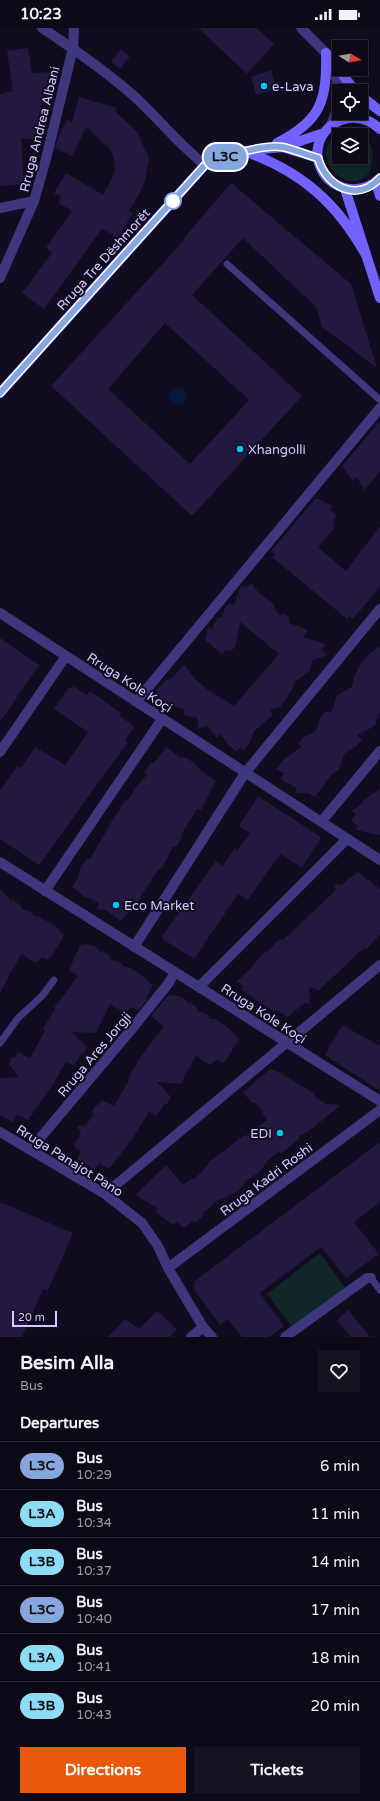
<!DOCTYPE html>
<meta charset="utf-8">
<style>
:root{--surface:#0d0917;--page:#161220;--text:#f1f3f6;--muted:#9a9aa1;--line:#2d2a36;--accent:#ea580c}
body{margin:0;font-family:"Varela Round",sans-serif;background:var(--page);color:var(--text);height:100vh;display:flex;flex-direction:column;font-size:15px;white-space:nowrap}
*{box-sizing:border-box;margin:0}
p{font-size:13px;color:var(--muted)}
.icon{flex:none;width:22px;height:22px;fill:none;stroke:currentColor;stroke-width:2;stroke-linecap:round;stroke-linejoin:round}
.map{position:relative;height:1309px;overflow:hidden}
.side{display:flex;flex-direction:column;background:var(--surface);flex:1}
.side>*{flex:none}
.badge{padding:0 8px;border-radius:13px;font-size:14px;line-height:26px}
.needle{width:26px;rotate:101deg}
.tools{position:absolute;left:332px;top:12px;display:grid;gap:8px}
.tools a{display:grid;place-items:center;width:36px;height:36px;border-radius:0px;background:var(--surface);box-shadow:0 2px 6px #0003,0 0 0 1px var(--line);font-size:20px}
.scale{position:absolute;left:12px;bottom:10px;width:45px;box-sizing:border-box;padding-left:4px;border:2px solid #d4caff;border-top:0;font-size:11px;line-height:14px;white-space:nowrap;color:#d4caff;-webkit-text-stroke:3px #110c1f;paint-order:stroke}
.map>.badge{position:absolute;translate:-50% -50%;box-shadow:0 0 0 2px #fff}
h2{padding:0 20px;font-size:15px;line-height:36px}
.round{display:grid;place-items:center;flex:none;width:42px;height:42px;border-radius:0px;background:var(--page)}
.head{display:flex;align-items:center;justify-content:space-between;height:68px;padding:0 20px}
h1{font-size:19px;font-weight:700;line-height:30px}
.button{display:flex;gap:8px;margin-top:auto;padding:8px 20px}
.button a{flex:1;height:46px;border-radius:0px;background:var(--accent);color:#fff;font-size:16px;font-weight:700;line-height:46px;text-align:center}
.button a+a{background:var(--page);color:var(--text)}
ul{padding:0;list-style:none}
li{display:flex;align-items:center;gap:12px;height:48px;padding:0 20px;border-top:1px solid var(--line)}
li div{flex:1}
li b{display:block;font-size:15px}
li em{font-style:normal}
li .badge{min-width:44px;font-weight:700;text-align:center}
.status{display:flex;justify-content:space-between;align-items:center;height:28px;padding:0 20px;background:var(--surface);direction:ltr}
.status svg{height:11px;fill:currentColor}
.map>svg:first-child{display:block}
.green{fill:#0f2728;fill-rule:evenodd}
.water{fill:#09173b}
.building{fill:#23183f;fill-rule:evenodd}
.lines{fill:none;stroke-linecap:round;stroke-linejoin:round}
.service{stroke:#3f377d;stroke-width:7}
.minor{stroke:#3f377d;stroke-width:10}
.tertiary{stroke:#3f377d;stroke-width:10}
.secondary{stroke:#7162fe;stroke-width:10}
.line-casing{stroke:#fff;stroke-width:9}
.line{stroke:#85a7dd;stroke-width:6}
.poi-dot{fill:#02c9f3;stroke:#110c1f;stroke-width:1.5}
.stop-dot{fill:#fff;stroke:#85a7dd;stroke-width:2}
.labels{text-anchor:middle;stroke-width:4;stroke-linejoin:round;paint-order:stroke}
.poi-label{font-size:13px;fill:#d4caff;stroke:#110c1f;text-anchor:start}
.street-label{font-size:13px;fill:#d4caff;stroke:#110c1f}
</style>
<div class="status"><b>10:23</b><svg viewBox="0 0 49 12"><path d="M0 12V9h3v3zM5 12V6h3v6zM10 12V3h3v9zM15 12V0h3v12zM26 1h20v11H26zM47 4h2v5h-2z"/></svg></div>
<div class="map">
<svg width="380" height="1309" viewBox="0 0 380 1309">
<rect width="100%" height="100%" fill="#110c1f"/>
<!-- green -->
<path class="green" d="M353 99C380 104 380 162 347 152 341 150 336 147 332 142 318 122 332 103 353 99ZM339 107H361V129H339Z
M320 1225 345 1260 292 1299 267 1266Z"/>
<!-- water -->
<path class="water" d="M169 368a9 9 0 1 1 18 0a9 9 0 1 1-18 0Z"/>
<!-- building -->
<path class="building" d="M198 0H257L274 16 247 46Z
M28 20 32 45 52 44 53 61 42 62 41 93 43 94 40 113 21 110 24 156 0 158V66L13 63 7 23Z
M121 21 130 28 120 41 111 34Z
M271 42 276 61 256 67 251 49Z
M79 69 117 80 115 83 137 104 149 130 145 153 139 166 129 183 133 185 118 210 102 201 44 281 22 265 52 225 46 220 72 183 58 175 61 169 54 165 66 145 103 167 115 144 114 129 109 120 86 99 72 128 55 120 58 110 67 92 72 95Z
M231 155 351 256 377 340 322 299 316 279 243 210 192 267 302 368 192 488 51 358 185 211 184 210ZM165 295 249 372 190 436 108 361Z
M380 393V444L364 462 357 449 353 453 342 438Z
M316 470 333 478 330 482 337 488 333 492 334 496 333 502 318 519 346 543 380 498V559L353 591 350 588 347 591 272 529 275 526 271 523Z
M251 556 260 566 273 575 278 587 285 586 289 589V595L308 602 303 609 325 616 322 622 327 627 312 633 310 643 294 654 292 662 280 679 270 682 273 687 254 703 251 712 245 722 241 720 236 723 229 718 221 706 217 710 208 698 198 700V690L183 687 185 681 169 677 157 671 159 666 156 662 165 653 173 649 184 636 195 651 208 662 234 678 279 626 240 594 235 620 229 623 225 622 222 626 205 612 208 599 212 601 217 590H222L224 582 229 575 234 577 241 558 248 559Z
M0 610 39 637 0 694Z
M380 619V684L375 698 357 707 362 712 357 718 344 726 339 742 331 747 315 769 308 765H295L297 760 280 751 284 745 276 741 284 731 301 719 299 716 302 710 316 703 321 688 326 683 331 685 337 667 352 659 354 649 360 637 370 625Z
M74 658 87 667 90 663 121 685 120 688 135 699 125 712 128 714 39 837 0 811V763L17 738 21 740 35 719 65 737 78 719 88 704 54 681 69 659 72 661Z
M166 719 180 729 187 730 199 739 200 742 216 753 203 778 201 782 197 781 181 807 182 809 176 819H173L162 840 159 841 142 866 137 877H134L121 893 106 882 97 881 99 875 87 869 86 870 72 859 77 851 81 839 87 830 90 831 112 793 126 772 129 771 135 760 147 747 145 744 151 735H153L158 730Z
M380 761V807L355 802 358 798 351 793 356 786 352 783 363 775 362 773Z
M258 768 321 809 302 840 280 826 248 872 238 866 194 931 161 910 216 833 223 838 234 821 237 823 250 805 239 798Z
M358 844 380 861V906L367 921 364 920 319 962 309 959 310 976 305 975 287 989 277 982 274 984 242 962 243 958 237 953 251 940 265 923 267 924 278 912H283L336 862 334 856 342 857 350 849H352Z
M0 861 11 873 13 872 20 877 22 881 31 884 35 888 40 889 55 898 63 906V910L49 932 42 929 36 935 21 926 0 965Z
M87 916 96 919 100 924 102 923 109 927 111 932 120 934 124 939H129L144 949 153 957 146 970H149L139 982 131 979 125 985 110 976 96 1005 71 1004 88 1019 84 1025 81 1026 74 1038 66 1034 50 1061 28 1092 17 1087 13 1094 0 1087V1050L19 1049 9 1036 12 1029H15L18 1024 30 1030 45 1003 43 1001 55 981 54 980 78 948 69 942 80 917Z
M175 967 184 970 188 975 190 974 196 979 198 983 207 986 210 991H216L230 1001 239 1011 224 1035 216 1032 210 1037 196 1028 184 1048V1051L181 1056 157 1054 171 1069 167 1076H164L157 1088 149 1084 133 1110 109 1141 99 1135 94 1142 77 1131 81 1123 73 1118 81 1105 77 1098 86 1097 94 1086 92 1084 96 1077H98L102 1072 114 1078 129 1052 128 1050 140 1031V1030L164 998 151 988 167 968Z
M342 997 380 1018V1063L325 1027Z
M270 1041 275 1042 309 1062 315 1066 314 1068 326 1076 341 1077 309 1103 299 1108V1111L281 1126 279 1124 267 1133 261 1143 246 1153 239 1163 217 1173 203 1185 204 1187 195 1195 193 1193 184 1200 177 1194 173 1197 155 1184 157 1180 135 1167 166 1137 183 1157 191 1151H194L202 1144 203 1141 208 1137 209 1134 243 1108 248 1107 267 1092 256 1074 252 1075 243 1064Z
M380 1114V1174L354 1194 379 1226 346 1250 321 1219 260 1265 284 1298 269 1309H242L228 1291 220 1297 195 1263 194 1258 195 1253Z
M0 1174 73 1205 48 1263 43 1261 22 1309H0Z
M348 1282 370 1309H351L337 1292Z
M157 1283 177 1301 169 1309H108L125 1291 139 1301Z"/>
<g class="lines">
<!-- service -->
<path class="service" d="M227 236 380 372
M0 1015 18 990 42 968 54 952
M371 1250 380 1262"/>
<!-- minor -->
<path class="minor" d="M301 0 326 25 337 52 343 63
M73 20 74 0
M331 97 339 76 337 54
M0 585 380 832
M136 674 380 380
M0 724 66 628
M321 794 380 723
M0 834 380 1073
M45 863 162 691
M134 919 245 745 380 581
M199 959 347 811
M0 1104 105 1166 142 1195 158 1218 168 1240 203 1299 212 1309
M30 1122 131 1002 168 956 175 944
M105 1166 380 937
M168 1240 380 1082
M191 1309 203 1299
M285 1309 367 1250H371"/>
<!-- tertiary -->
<path class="tertiary" d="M42 0C74 21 106 43 135 69 159 91 179 117 205 137
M0 180 34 173
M0 250 34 173 46 131 73 20"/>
<!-- secondary -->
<path class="secondary" d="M326 25 355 63
M361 68 380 83
M380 101C347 70 300 109 324 146 330 154 339 160 350 161 361 162 372 158 380 150
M277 115C321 93 327 73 326 25
M282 119 318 130
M247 124C303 145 337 175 366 227
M376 154 380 168
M345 161 380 270
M0 365 205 137 226 129 245 123 282 119 324 105"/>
</g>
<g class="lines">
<!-- line casing -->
<g class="line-casing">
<path id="line" d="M0 365 205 137C225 129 260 116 282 119 294 121 306 127 318 130 326 159 357 175 380 150"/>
</g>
<!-- line -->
<use href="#line" class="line"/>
</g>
<!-- markers -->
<g class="poi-dot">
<circle cx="264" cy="58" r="4"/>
<circle cx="240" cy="421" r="4"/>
<circle cx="116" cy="877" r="4"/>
<circle cx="280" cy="1105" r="4"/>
</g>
<circle class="stop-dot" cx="173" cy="173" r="8"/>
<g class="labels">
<!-- poi labels -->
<g class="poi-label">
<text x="272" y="63">e-Lava</text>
<text x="248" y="426">Xhangolli</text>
<text x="124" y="882">Eco Market</text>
<text x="272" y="1110" text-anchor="end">EDI</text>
</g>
<!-- street labels -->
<g class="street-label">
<text transform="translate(39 101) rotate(-76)" y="5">Rruga Andrea Albani</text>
<text transform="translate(103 231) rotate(-48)" y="5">Rruga Tre Dëshmorët</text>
<text transform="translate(130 654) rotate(33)" y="5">Rruga Kole Koçi</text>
<text transform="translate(264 985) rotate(33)" y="5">Rruga Kole Koçi</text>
<text transform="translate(94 1026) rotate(-50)" y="5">Rruga Ares Jorgji</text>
<text transform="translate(70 1132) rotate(32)" y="5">Rruga Panajot Pano</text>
<text transform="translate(266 1151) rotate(-37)" y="5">Rruga Kadri Roshi</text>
</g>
</g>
</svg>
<div class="tools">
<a><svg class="needle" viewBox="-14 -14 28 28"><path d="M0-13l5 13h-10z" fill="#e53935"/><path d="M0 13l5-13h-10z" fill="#9a9aa1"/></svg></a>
<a><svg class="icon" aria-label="locate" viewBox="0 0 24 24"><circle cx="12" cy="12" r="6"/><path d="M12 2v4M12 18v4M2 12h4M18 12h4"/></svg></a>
<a><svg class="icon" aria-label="layers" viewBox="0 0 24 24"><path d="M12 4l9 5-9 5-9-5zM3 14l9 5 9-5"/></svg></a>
</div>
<div class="scale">20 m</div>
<b class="badge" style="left:225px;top:129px;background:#85a7dd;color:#111">L3C</b>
</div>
<section class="side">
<div class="head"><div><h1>Besim Alla</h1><p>Bus</p></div><a class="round"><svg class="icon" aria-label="heart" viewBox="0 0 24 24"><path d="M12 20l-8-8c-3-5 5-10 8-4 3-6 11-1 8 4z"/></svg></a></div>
<h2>Departures</h2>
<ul>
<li><span class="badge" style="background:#85a7dd;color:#111">L3C</span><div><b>Bus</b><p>10:29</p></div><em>6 min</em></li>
<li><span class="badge" style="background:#8edbf8;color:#111">L3A</span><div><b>Bus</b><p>10:34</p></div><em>11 min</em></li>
<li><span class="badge" style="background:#8edbf8;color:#111">L3B</span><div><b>Bus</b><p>10:37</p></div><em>14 min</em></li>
<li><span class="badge" style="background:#85a7dd;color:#111">L3C</span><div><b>Bus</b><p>10:40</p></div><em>17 min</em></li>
<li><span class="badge" style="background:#8edbf8;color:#111">L3A</span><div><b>Bus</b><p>10:41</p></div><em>18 min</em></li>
<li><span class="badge" style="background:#8edbf8;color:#111">L3B</span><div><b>Bus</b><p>10:43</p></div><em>20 min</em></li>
</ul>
<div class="button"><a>Directions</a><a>Tickets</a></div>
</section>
